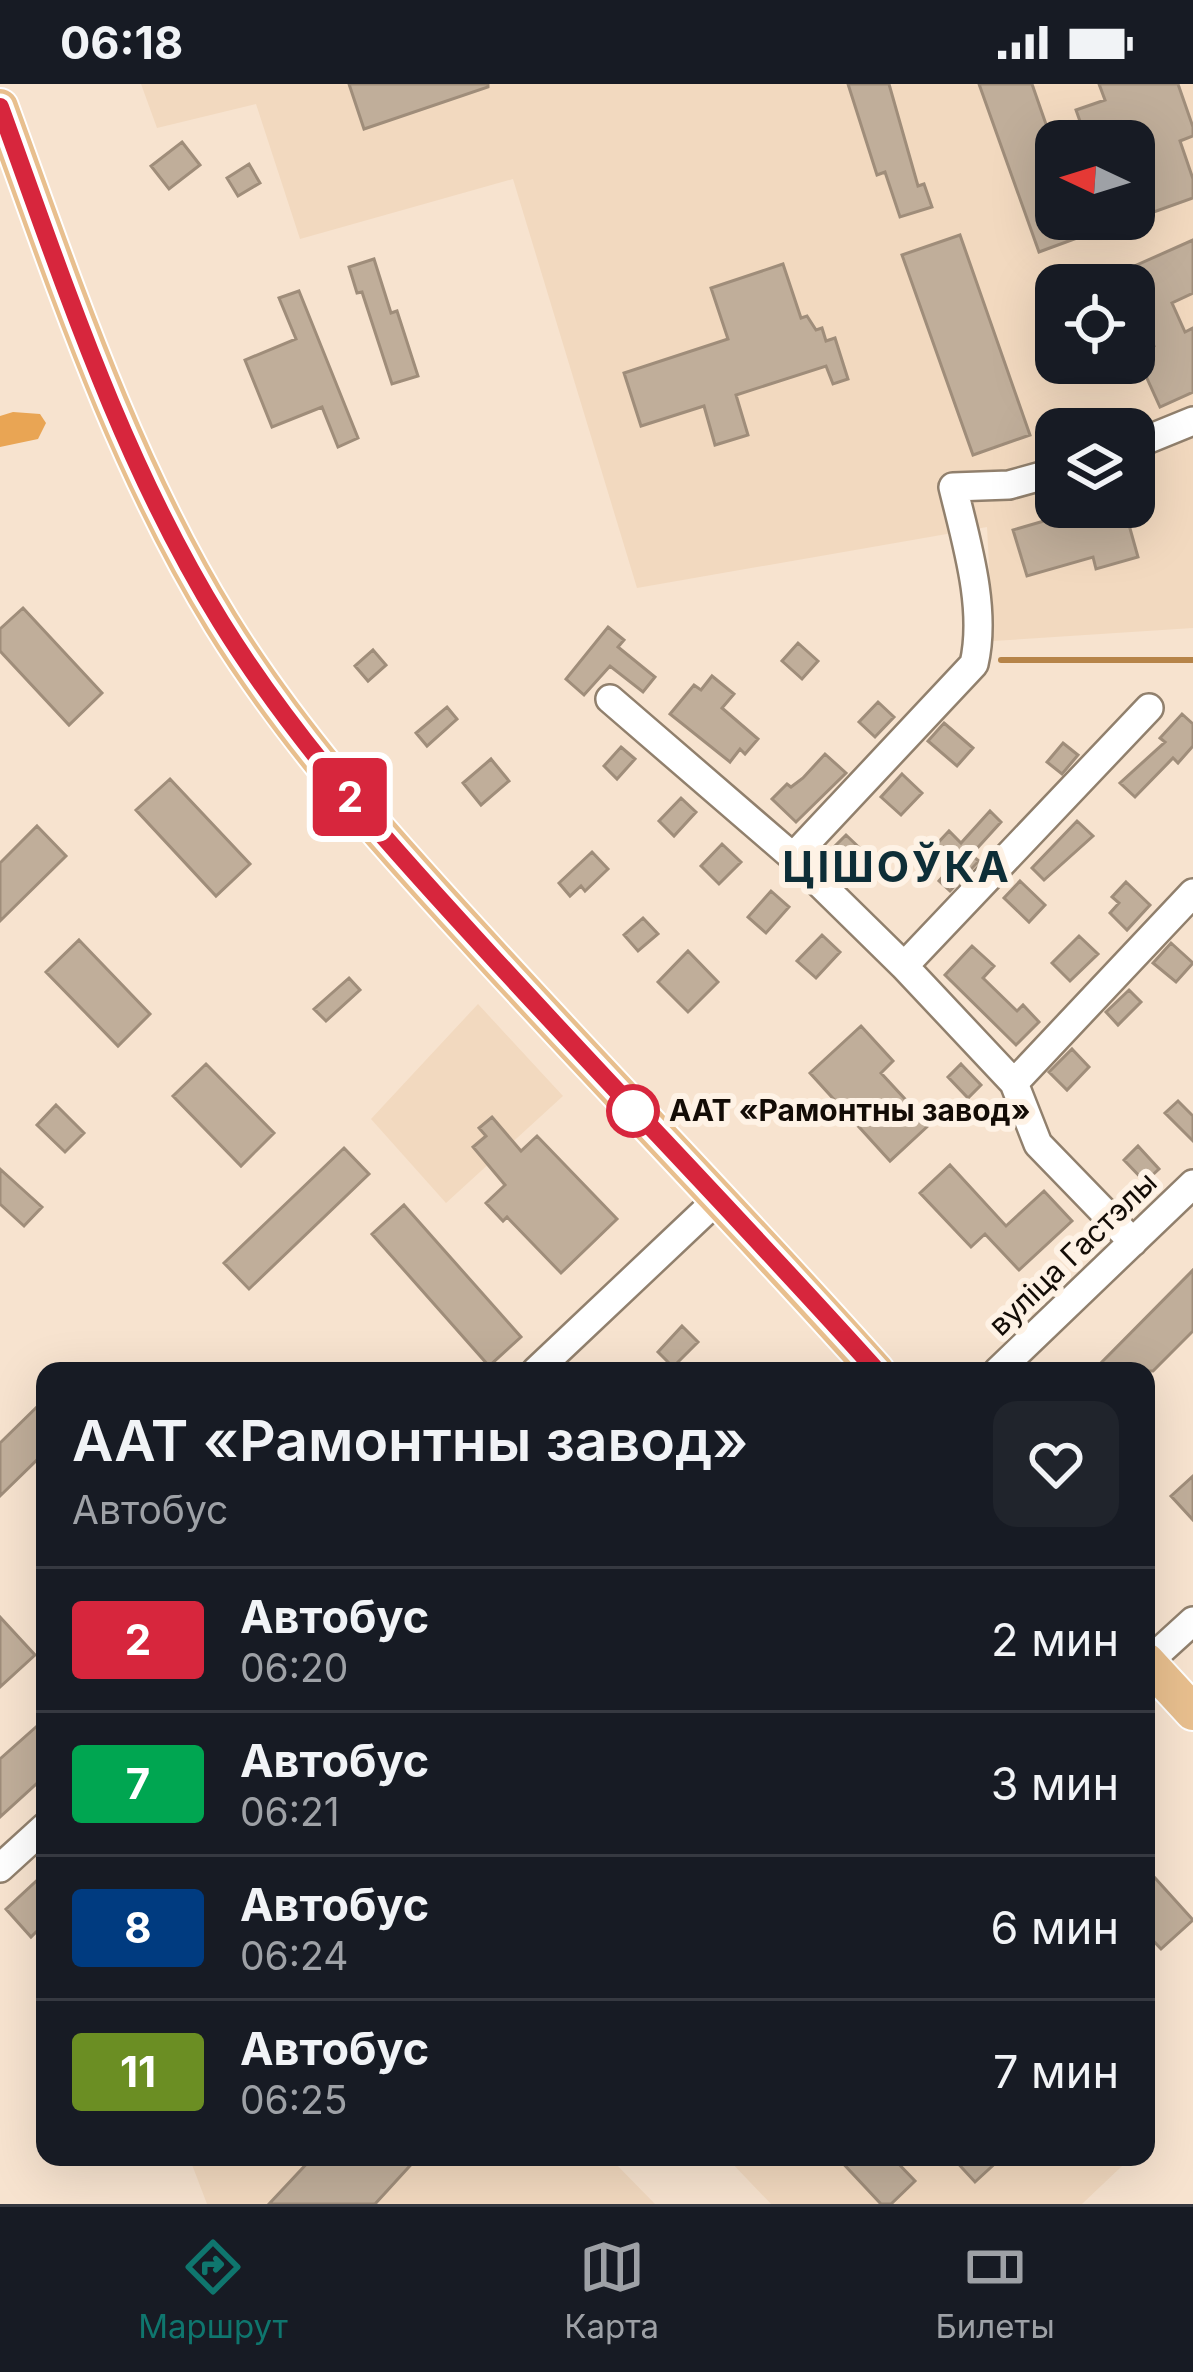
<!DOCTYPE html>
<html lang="ru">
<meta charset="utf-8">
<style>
:root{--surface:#171b24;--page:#20242c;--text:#f1f3f6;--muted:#9ea1a6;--line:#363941;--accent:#0f766e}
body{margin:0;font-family:Inter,sans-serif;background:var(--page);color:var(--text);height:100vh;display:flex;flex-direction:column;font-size:45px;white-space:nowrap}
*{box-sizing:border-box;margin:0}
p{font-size:39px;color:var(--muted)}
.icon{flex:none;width:66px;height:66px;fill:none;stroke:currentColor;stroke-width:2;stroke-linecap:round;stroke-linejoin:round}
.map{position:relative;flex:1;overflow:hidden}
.drawer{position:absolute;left:36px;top:1278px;width:1119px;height:804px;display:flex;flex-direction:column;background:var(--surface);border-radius:24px;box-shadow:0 12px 48px #0002}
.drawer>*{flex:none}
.badge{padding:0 24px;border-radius:9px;font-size:42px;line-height:78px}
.needle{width:78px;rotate:274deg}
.controls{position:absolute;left:1035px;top:36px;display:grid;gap:24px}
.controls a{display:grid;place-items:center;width:120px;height:120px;border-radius:24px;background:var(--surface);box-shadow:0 12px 48px #0002;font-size:60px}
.map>.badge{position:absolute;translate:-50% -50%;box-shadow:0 0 0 6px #fff}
.round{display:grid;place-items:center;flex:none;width:126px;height:126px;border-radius:24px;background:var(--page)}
.headline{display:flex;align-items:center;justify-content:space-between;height:204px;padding:0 36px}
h1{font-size:57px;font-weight:600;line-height:90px}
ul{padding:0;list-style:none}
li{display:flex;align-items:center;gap:36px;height:144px;padding:0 36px;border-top:3px solid var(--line)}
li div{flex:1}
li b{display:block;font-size:45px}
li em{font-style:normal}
li .badge{min-width:132px;font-weight:700;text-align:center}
.status{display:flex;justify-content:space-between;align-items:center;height:84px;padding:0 60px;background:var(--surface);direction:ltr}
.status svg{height:33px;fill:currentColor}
.dock{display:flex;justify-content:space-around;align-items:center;height:168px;border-top:3px solid var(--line);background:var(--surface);font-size:33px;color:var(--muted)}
.dock a{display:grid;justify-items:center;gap:6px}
.dock .active{color:var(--accent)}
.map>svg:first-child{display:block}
.built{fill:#f2d9bf;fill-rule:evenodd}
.forest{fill:#e9a554}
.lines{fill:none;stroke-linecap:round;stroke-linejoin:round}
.stream{stroke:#b68449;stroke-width:6}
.building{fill:#c0ae9a;stroke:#9f8d7a;stroke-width:3}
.minor-casing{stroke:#91806d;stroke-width:32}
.major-casing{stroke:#fff;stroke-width:40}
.minor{stroke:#fff;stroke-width:27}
.major{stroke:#e8bf8e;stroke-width:36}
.line-casing{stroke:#fff;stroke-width:27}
.line{stroke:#d7263d;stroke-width:18}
.stop-dot{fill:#fff;stroke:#d7263d;stroke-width:6}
.labels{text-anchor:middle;stroke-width:12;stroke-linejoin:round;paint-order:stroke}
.stop-label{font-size:30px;font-weight:bold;fill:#130c06;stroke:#fef2e5;text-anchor:start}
.street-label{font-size:30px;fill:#130c06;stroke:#fef2e5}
.district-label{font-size:42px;font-weight:bold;letter-spacing:3px;fill:#0e2e37;stroke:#fef2e5}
</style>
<div class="status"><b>06:18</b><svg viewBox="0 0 49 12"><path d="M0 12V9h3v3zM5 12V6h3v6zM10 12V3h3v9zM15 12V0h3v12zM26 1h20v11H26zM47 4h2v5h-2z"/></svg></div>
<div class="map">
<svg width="1193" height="2120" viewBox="0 0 1193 2120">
<rect width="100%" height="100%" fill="#f7e3cf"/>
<!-- built -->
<path class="built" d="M141 0H1193V544L993 557 987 443 637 504 513 95 300 155 256 20 157 44ZM1056 57H1134V135H1056ZM1056 201H1134V279H1056ZM1056 345H1134V423H1056Z
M478 920 563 1012 446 1119 371 1035Z
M196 2073H609L655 2120H207L191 2078Z
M726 2073H1113L1122 2082 1082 2120H771Z"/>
<!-- forest -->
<path class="forest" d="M13 328 40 330 46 339 38 355 0 363V332Z"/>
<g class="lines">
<!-- stream -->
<path class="stream" d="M1001 576H1193"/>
</g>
<!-- building -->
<path class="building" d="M349 0H488V3L364 45Z
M848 0H889L918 102 924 100 932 123 900 133 885 88 877 91Z
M979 0H1032L1056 69V135H1079L1085 151 1039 168Z
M1099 0H1178L1193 43V52L1180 57 1193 95V114L1134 135V57H1087L1076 26 1105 16Z
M182 58 200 81 169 105 151 82Z
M249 80 260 99 238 112 227 94Z
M960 151 1030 351 973 371 902 171Z
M1193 156V209L1172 219 1185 248 1193 244V308L1160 323 1136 270 1154 262 1134 217V201H1127L1121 188Z
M374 175 391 229 397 227 418 292 392 300 362 208 357 209 349 183Z
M783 180 801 234 807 232 816 246 822 244 826 257 835 254 848 295 833 300 826 282 736 311 748 351 715 361 704 322 641 342 624 289 728 255 711 204Z
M299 207 358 354 338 363 322 323 272 343 245 276 296 255 279 214Z
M1092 423H1124L1138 473 1096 485 1093 473 1027 492 1013 446Z
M23 524 102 609 69 641 0 567V545Z
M608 543 624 556 618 563 655 593 643 608 610 582 584 611 566 595Z
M798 559 818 577 802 595 782 577Z
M373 566 386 581 368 597 355 582Z
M712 592 734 610 722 624 758 655 745 670 740 665 730 678 670 630 694 601 701 606Z
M878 618 894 633 875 653 859 638Z
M447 623 457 635 427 662 416 649Z
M1182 630 1193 640V662L1178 679 1173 674 1135 713 1120 699 1165 658 1160 654Z
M944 639 973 664 957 682 928 657Z
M1063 659 1078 671 1062 690 1047 678Z
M621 663 635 675 617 695 604 682Z
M825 670 846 689 796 738 772 715 787 700 791 703 803 694Z
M491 675 509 697 481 721 463 699Z
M902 690 922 709 901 731 881 713Z
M170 695 250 780 216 812 136 726Z
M681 714 696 728 674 752 659 737Z
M990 727 1001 738 971 771 979 777 950 807 939 797 953 781 934 763 949 747 961 759Z
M1077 737 1093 752 1044 796 1032 784Z
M37 742 66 772 0 837V779Z
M846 751 868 772 856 784 834 763Z
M722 760 741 778 719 800 701 782Z
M592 768 608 785 585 807 581 802 570 812 559 799Z
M1020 797 1045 821 1029 838 1004 814Z
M1126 798 1150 821 1127 846 1110 829 1119 819 1112 813Z
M771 807 789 823 766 849 748 833Z
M643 834 658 850 638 867 624 851Z
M822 851 840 868 816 894 797 877Z
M1079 852 1098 870 1070 897 1052 879Z
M79 856 150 930 118 962 46 888Z
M1171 859 1193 879 1176 898 1153 879Z
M972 862 994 882 983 894 1017 927 1023 921 1039 938 1016 961 945 891Z
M688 867 718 898 688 928 658 898Z
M349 894 360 906 326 937 314 925Z
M1129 906 1141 918 1118 941 1106 928Z
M861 942 893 977 881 989 929 1041 890 1077 810 989Z
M1072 965 1089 983 1067 1006 1049 988Z
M206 980 274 1049 241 1082 173 1012Z
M961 980 981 1001 968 1014 948 993Z
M1178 1017 1193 1032V1057L1165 1029Z
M56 1021 84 1049 65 1068 37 1041Z
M492 1033 521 1067 537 1052 617 1135 561 1189 507 1133 503 1137 486 1119 505 1101 473 1063 486 1052 479 1044Z
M1138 1062 1159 1085 1145 1098 1124 1076Z
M344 1064 369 1090 249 1205 224 1179Z
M950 1081 1006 1142 1044 1107 1072 1137 1019 1186 985 1150 971 1163 920 1109Z
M0 1085 42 1123 24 1142 0 1120Z
M404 1121 521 1253 489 1282 372 1150Z
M1193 1186V1247L1153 1287H1093Z
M682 1242 698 1258 673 1283 658 1268Z
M45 1315V1368L0 1412V1359Z
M1193 1392V1436L1171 1412Z
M0 1533 35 1571 0 1603Z
M45 1635V1692L0 1733V1675Z
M1146 1784 1193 1836 1161 1865 1146 1849Z
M45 1789V1839L31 1853 6 1825Z
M313 2073H418L375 2120H269Z
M837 2073H892L915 2097 891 2120H881Z
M952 2073H1002L975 2098Z"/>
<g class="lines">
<!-- minor casing -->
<g class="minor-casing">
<path id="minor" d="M1134 361 1193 337
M610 615 793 773 904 882 1014 999 1038 1060 1133 1158
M793 773 974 580C987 524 966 457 953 403L1009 401 1056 388
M904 882 1149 624
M1014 999 1193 809
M536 1287 717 1116
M998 1287 1193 1100
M1148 1578 1193 1537
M0 1784 45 1743"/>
</g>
<!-- major casing -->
<g class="major-casing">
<path id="major" d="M0 23C64 199 123 379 221 538 292 653 385 756 476 855 608 1000 746 1141 876 1287
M1146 1577 1193 1628"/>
</g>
<!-- minor -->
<use href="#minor" class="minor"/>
<!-- major -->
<use href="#major" class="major"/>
</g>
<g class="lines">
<!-- line casing -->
<g class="line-casing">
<path id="line" d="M0 23C64 199 122 378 221 538 292 653 385 756 476 855 608 1000 746 1141 877 1287"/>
</g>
<!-- line -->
<use href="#line" class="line"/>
</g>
<!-- markers -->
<circle class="stop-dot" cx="633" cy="1027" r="24"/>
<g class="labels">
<!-- stop labels -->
<g class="stop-label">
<text x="669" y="1037">ААТ «Рамонтны завод»</text>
</g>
<!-- street labels -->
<g class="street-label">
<text transform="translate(1073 1170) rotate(-44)" y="10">вуліца Гастэлы</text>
</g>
<!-- district labels -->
<g class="district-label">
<text x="897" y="798">ЦІШОЎКА</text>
</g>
</g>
</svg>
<div class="controls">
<a><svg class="needle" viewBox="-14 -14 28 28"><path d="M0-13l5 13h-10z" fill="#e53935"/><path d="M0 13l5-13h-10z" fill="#9ea1a6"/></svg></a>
<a><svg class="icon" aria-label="locate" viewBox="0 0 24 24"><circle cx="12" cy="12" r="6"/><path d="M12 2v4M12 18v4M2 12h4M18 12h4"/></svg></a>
<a><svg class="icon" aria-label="layers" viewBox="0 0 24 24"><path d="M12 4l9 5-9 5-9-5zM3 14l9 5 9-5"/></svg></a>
</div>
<b class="badge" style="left:350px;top:713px;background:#d7263d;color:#fff">2</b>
<section class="drawer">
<div class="headline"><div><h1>ААТ «Рамонтны завод»</h1><p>Автобус</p></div><a class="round"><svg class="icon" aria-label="heart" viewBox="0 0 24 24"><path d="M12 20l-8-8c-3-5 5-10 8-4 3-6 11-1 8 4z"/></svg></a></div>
<ul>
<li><span class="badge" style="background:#d7263d;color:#fff">2</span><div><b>Автобус</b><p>06:20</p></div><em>2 мин</em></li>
<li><span class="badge" style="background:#00a651;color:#fff">7</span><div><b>Автобус</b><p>06:21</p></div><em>3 мин</em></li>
<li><span class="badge" style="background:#003b80;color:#fff">8</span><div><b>Автобус</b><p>06:24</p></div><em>6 мин</em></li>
<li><span class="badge" style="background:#6b8e23;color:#fff">11</span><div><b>Автобус</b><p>06:25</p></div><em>7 мин</em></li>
</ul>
</section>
</div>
<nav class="dock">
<a class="active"><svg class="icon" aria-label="directions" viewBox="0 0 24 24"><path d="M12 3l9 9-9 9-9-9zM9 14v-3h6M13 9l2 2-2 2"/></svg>Маршрут</a>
<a><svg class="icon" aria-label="map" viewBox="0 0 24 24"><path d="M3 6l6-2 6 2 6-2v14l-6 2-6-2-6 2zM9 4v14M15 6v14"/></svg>Карта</a>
<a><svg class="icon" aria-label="tickets" viewBox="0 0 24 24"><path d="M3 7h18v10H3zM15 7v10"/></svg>Билеты</a>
</nav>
